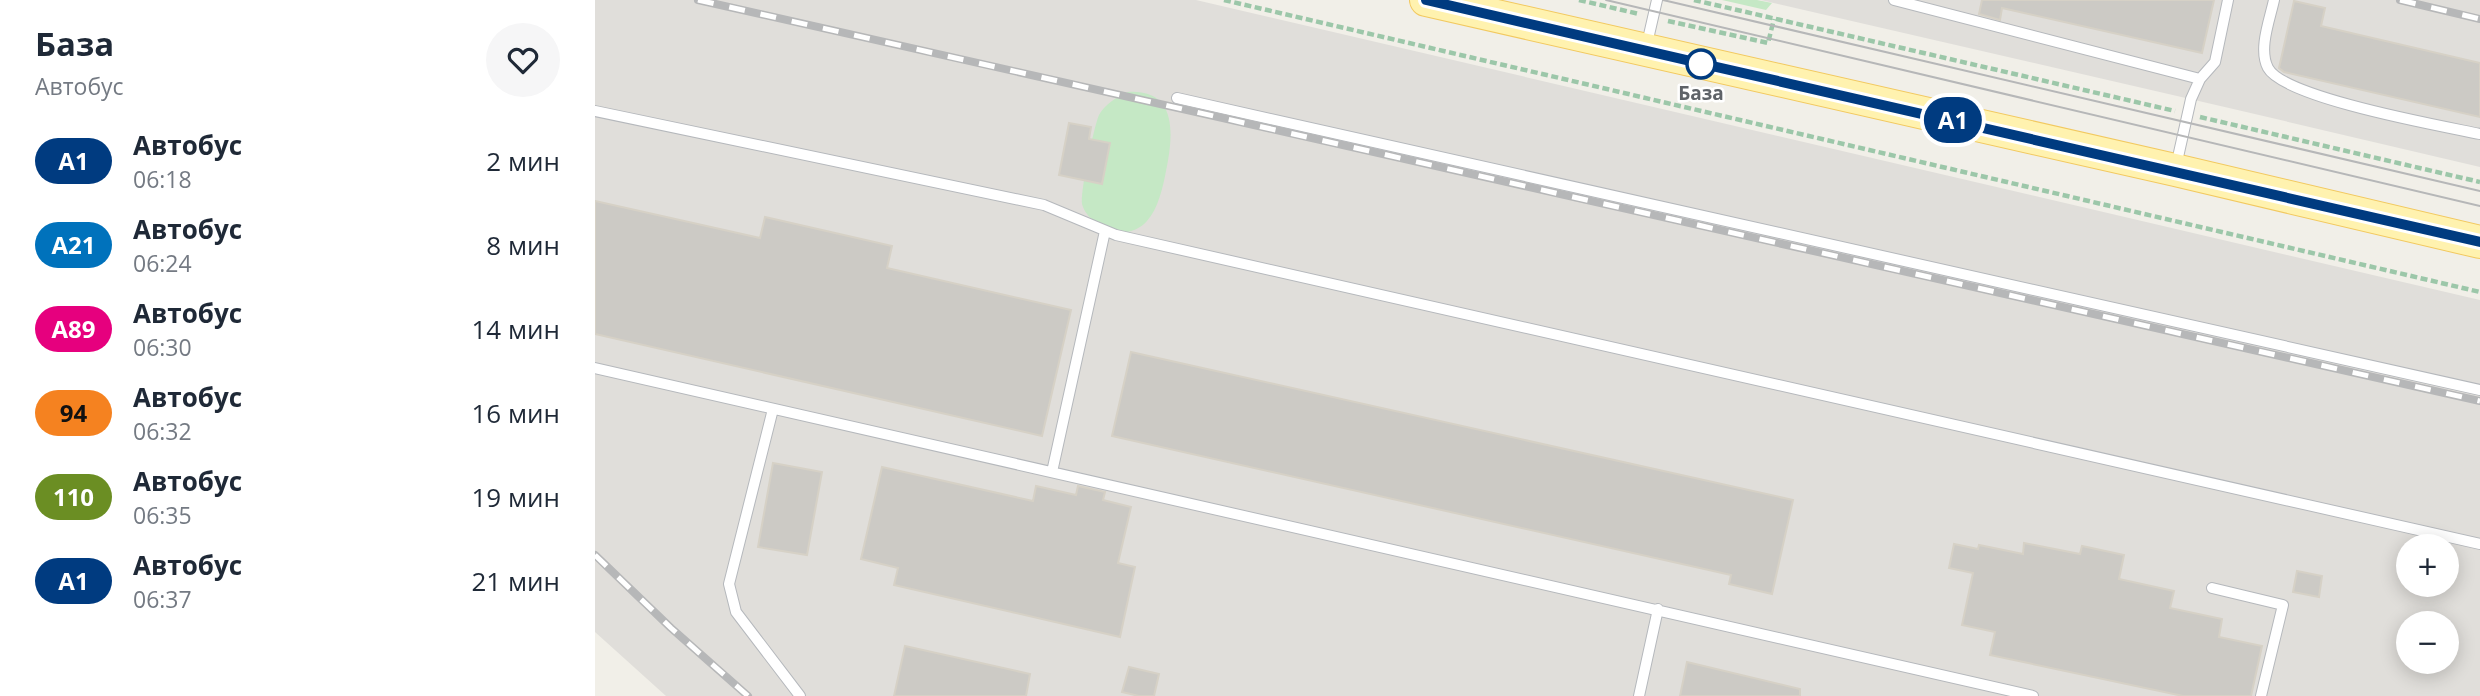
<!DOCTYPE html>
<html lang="ru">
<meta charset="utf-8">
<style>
:root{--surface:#fff;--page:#f6f6f7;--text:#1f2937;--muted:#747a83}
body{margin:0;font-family:"Open Sans",sans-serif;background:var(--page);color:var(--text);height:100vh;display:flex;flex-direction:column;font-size:26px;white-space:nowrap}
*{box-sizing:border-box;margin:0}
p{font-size:23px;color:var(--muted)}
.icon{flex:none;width:38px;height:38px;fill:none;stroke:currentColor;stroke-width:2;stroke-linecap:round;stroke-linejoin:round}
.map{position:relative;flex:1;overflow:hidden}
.sheet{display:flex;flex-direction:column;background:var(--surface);width:595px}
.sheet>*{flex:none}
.badge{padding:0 14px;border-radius:23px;font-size:24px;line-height:46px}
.buttons{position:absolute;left:1801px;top:534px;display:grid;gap:14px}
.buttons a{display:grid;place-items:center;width:63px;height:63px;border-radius:50%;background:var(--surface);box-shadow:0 4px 18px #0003;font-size:35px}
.map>.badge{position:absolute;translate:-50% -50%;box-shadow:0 0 0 4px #fff}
.round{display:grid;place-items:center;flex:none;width:74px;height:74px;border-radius:37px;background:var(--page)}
.headline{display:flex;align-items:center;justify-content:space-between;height:119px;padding:0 35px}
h1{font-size:33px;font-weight:700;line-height:52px}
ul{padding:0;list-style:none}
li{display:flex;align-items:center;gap:21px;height:84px;padding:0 35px}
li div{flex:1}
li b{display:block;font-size:26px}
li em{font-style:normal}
li .badge{min-width:77px;font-weight:700;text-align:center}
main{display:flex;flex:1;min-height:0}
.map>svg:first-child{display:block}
.industrial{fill:#e0deda;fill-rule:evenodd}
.green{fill:#c5e8c5}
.building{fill:#cccac5;stroke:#d6d1c6;stroke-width:2}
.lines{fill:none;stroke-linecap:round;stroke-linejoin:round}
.lane-casing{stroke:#b5b8bc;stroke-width:12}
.primary-casing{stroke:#f2c960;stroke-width:34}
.path{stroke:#9cc7a9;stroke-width:4.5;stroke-dasharray:7 3.5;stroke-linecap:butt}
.lane{stroke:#fff;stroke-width:10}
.primary{stroke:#fff2af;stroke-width:32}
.tram{stroke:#b6b7b8;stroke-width:2}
.rail-casing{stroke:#b6b7b8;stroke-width:8}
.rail{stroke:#fff;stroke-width:5;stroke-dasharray:16;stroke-linecap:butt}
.line-casing{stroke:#fff;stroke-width:16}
.line{stroke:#003b80;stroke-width:10}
.stop-dot{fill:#fff;stroke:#003b80;stroke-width:3.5}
.labels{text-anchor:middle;stroke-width:5;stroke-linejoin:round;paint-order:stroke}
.stop-label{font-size:19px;font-weight:bold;fill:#5f6368;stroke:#fff}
</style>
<main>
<section class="sheet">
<div class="headline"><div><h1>База</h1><p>Автобус</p></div><a class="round"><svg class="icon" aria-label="heart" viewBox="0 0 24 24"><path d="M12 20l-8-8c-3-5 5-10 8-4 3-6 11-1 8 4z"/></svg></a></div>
<ul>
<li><span class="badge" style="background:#003b80;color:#fff">А1</span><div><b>Автобус</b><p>06:18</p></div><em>2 мин</em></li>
<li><span class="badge" style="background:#0072bc;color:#fff">А21</span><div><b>Автобус</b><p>06:24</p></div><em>8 мин</em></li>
<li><span class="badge" style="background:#e6007e;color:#fff">А89</span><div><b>Автобус</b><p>06:30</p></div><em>14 мин</em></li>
<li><span class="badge" style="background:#f58220;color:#111">94</span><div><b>Автобус</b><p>06:32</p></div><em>16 мин</em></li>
<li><span class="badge" style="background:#6b8e23;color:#fff">110</span><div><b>Автобус</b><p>06:35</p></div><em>19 мин</em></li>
<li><span class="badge" style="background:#003b80;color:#fff">А1</span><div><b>Автобус</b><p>06:37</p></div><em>21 мин</em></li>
</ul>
</section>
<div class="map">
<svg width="1885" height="696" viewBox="0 0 1885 696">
<rect width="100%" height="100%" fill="#f1efe8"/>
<!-- industrial -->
<path class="industrial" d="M0 0H601L1885 300V696H71L0 632ZM1813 546H1852V584H1813ZM1813 623H1852V662H1813Z
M1166 0H1885V167L1634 108Z"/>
<!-- green -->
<path class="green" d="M1127 0H1162L1177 3 1171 10Z
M533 92C584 89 578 137 571 171 568 187 563 209 552 221 544 230 531 235 519 231 506 226 491 219 487 204 485 193 499 126 504 115 510 104 522 97 533 92Z"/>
<!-- building -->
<path class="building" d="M1387 0H1619L1607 53 1407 8 1405 20 1384 14Z
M1699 1 1730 8 1726 26 1885 63V117L1689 72 1684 68Z
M474 123 496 127 494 139 515 143 507 184 464 175Z
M0 201 165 238 170 217 297 246 292 268 476 310 447 436 0 334Z
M536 352 1198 500 1177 594 1134 584 1136 575 517 436Z
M178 463 227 472 212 555 163 547Z
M287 467 438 501 441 486 481 495 483 486 510 492 508 500 536 507 523 563 540 567 525 637 299 585 303 568 266 559Z
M1429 543 1485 554 1487 546 1529 555 1524 579 1579 591 1575 608 1627 619 1624 637 1667 646 1656 696H1588L1395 655 1400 632 1367 625 1378 573 1354 568 1359 544 1383 549 1384 545 1428 554Z
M1702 571 1727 576 1724 597 1698 592Z
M310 646 435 674 431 696H299Z
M1092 662 1205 689V696H1085Z
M534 667 564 674 559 696H544L527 692Z"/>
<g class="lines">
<!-- lane casing -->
<g class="lane-casing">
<path id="lane" d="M1299 0 1605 79
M1679 0C1675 19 1663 49 1673 68 1689 98 1847 126 1885 134
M1051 48 1062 0
M582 98 1885 390
M0 111 449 205 521 235 1885 544
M1581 166 1596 99 1605 79 1620 62 1633 0
M0 368 1438 696
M178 409 134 584 141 612 205 696
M457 472 510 231
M1617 588 1688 605 1666 696
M1044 696 1063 609"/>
</g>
<!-- primary casing -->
<g class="primary-casing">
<path id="primary" d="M831 0 1580 170 1885 242"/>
</g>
<!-- path -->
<path class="path" d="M629 0 1885 292
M984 0 1044 14
M1099 0 1580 111
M1073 21 1173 43 1179 19
M1605 117 1885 182"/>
<!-- lane -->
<use href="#lane" class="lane"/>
<!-- primary -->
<use href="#primary" class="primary"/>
<!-- tram -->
<path class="tram" d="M1011 0 1885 206
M1068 0 1885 191"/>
<!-- rail casing -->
<g class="rail-casing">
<path id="rail" d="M103 0 1885 401
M1805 0 1885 19
M0 555 76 628 153 696"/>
</g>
<!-- rail -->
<use href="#rail" class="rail"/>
</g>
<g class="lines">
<!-- line casing -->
<g class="line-casing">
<path id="line" d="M831 0C1182 82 1534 159 1885 242"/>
</g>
<!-- line -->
<use href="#line" class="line"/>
</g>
<!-- markers -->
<circle class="stop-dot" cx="1106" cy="64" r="14"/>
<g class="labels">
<!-- stop labels -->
<g class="stop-label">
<text x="1106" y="100">База</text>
</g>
</g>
</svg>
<div class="buttons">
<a>+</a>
<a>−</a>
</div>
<b class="badge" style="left:1358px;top:120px;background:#003b80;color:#fff">А1</b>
</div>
</main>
